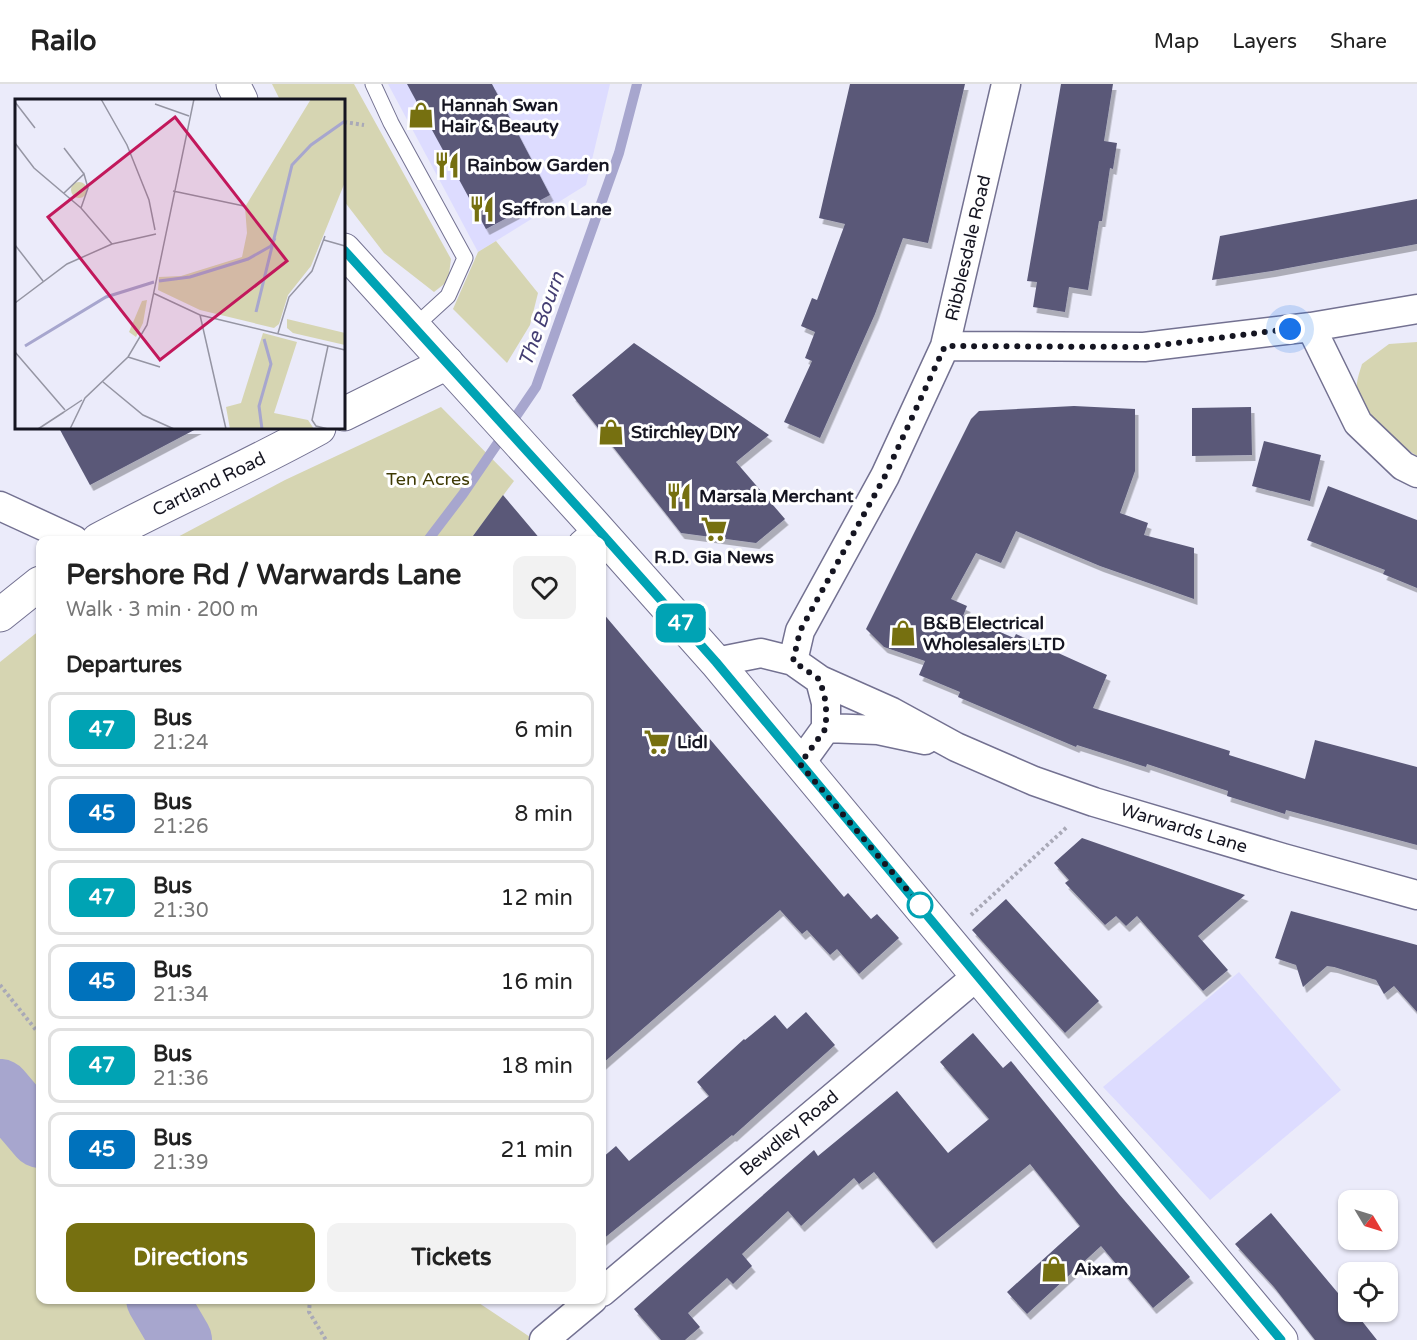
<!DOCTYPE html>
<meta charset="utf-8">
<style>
:root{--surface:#fff;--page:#f2f2f2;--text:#222;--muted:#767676;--line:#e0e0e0;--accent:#767010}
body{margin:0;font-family:"Varela Round",sans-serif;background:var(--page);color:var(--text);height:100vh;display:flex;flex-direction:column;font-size:22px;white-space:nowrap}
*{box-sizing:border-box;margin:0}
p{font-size:20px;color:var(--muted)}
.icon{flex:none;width:33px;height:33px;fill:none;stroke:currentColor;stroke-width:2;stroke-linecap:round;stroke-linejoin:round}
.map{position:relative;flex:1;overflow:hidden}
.details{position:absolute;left:36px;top:452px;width:570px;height:768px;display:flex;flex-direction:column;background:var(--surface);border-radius:12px;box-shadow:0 2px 4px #0004}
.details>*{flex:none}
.badge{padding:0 12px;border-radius:9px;font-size:21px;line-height:39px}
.needle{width:39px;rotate:128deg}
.tools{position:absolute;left:1338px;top:1106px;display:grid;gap:12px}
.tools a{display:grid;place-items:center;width:60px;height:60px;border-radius:12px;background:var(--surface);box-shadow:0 2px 4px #0004;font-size:30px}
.you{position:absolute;width:30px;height:30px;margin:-15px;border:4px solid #fff;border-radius:50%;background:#1a73e8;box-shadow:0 0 0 9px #1a73e833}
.map>.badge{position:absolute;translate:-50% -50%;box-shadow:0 0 0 3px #fff}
h2{padding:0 30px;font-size:22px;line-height:54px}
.round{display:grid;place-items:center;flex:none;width:63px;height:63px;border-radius:12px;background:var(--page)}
.head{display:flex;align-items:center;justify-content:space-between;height:102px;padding:0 30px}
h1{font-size:28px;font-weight:700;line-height:45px}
.cta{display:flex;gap:12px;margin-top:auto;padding:12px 30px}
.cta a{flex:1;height:69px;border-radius:12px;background:var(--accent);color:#fff;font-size:24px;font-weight:700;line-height:69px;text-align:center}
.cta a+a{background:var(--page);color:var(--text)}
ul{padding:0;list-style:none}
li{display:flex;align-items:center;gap:18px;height:75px;margin:0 12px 9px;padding:0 18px;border:3px solid var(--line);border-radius:12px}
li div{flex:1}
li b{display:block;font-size:22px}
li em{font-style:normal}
li .badge{min-width:66px;font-weight:700;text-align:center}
header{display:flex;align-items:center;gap:36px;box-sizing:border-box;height:84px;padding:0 30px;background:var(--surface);border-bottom:2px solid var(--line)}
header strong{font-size:28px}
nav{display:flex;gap:33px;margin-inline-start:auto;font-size:21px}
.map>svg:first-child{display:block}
.built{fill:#dddcff}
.green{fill:#d6d5b2}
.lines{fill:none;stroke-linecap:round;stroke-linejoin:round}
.stream{stroke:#a7a6ce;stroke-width:10}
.river{stroke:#a7a6ce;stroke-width:62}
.building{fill:#5a5978;filter:url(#shadow)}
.lane-casing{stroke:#737191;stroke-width:17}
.street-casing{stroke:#737191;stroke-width:31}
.secondary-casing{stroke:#737191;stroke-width:35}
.primary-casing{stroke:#737191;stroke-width:35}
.path{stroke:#a9a9b7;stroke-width:4;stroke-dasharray:3 3;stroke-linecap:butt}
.lane{stroke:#fff;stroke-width:15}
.street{stroke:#fff;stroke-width:28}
.secondary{stroke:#fff;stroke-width:33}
.primary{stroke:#fff;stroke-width:33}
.line-casing{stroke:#fff;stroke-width:14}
.line{stroke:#00a3b4;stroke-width:9}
.walk{stroke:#151521;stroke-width:6;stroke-dasharray:0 10.8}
.stop-dot{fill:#fff;stroke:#00a3b4;stroke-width:3}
.labels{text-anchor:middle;stroke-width:6;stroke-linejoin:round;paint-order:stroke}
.poi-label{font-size:18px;font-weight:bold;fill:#151521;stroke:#fff;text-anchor:start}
.street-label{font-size:18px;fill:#151521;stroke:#fff}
.park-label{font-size:18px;fill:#3e3a04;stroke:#fff}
.water-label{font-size:20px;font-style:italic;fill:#443e73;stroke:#fff}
.inset-river{fill:none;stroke:#a7a6ce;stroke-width:3}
.inset-road{fill:none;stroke:#9595a3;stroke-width:1.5}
.view{fill:#c2185b;fill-opacity:0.15;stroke:#c2185b;stroke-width:3}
.inset-edge{fill:none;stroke:#151521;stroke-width:3}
</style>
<header>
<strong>Railo</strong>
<nav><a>Map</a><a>Layers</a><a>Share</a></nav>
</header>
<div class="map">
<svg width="1417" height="1256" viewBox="0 0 1417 1256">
<defs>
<filter id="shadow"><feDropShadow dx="3.5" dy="6" stdDeviation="0" flood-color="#0004"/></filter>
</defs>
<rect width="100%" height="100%" fill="#ebebfa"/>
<!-- built -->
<path class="built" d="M388 0H610L586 101 478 168Z
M1239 888 1341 1006 1210 1116 1103 1003Z"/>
<!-- green -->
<path class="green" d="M272 0H354L451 175 448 197 434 208 384 169 344 117V16H280Z
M496 157 538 209 530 241 507 279 453 225 478 168Z
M1417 258V372C1398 360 1361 327 1357 304 1356 297 1360 287 1362 280L1389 260Z
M441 323 514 397 470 456H172L285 396Z
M40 546V1215H473L530 1253 531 1256H0V578Z"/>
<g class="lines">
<!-- stream -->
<path class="stream" d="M428 456 463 410 536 303 619 69 637 0
M175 1215 173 1229 185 1256"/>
<!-- river -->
<path class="river" d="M0 1006 40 1053
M157 1215 181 1256"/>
</g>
<!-- building -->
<path class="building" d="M407 0H492L550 111 486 145Z
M850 0H965L928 159 903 154 875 230 820 354 784 338 812 277 805 274 815 248 801 242 812 214 817 216 845 140 819 134Z
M1061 0H1113L1104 57 1117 59 1113 85 1110 84 1102 137H1099L1088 206 1069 203 1065 228 1033 223 1037 198 1027 197Z
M1417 115V160L1272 187 1212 196 1220 152Z
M634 259 769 351 736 378 785 435 756 459 681 449 572 311Z
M1074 322 1135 325V387L1120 429 1148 439 1144 451 1194 464V515L1100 482 1016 447 1001 479 976 469 951 515 967 522 963 532 1014 554 1016 550 1107 591 1093 624 1230 667 1229 671 1305 695 1315 656 1417 683V761L1286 726 1285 730 1227 712 1228 707 1147 680 1146 683 1077 661 1076 663 958 613 960 608 919 591 925 577 884 563 866 545 971 335 979 327Z
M1251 323 1252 371 1192 372V324Z
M59 344H198L90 401Z
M1264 357 1321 371 1310 417 1252 402Z
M1328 402 1417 436V504L1383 490 1385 486 1307 456Z
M503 411 541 456H470Z
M602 528 844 813 848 809 871 835 877 830 899 854 859 890 837 865 830 871 807 846 802 850 780 826 602 980Z
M1082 754 1245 811 1198 852 1228 886 1203 907 1137 832 1126 842 1116 832 1105 841 1065 799 1069 796 1054 779Z
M1006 815 1099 917 1065 949 972 846Z
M1291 827 1417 861V928L1394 902 1384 910 1376 896 1334 883 1327 882 1303 903 1296 881 1275 874Z
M806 928 835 961 733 1052 732 1051 602 1156V1074L616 1062 629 1077 709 1012 697 998 744 955 745 956 775 931 787 945Z
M973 949 1003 984 1011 977 1119 1110 1190 1193 1153 1224 1101 1162 1027 1230 1007 1208 1080 1142 1030 1080 933 1159 874 1088 859 1100 854 1094 801 1142 788 1127 742 1170 752 1182 733 1200 727 1194 688 1229 700 1243 685 1256H661L634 1225 814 1066 818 1072 897 1007 948 1069 989 1035 940 978Z
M1271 1129 1348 1221V1227H1354L1377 1256H1315L1274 1203 1235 1160Z"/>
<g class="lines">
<!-- lane casing -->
<g class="lane-casing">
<path id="lane" d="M373 0 391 39 465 174 448 212 413 244
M577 456 594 441"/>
</g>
<!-- street casing -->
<g class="street-casing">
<path id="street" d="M1311 243 1358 339 1403 382 1417 389
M945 262 1144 263 1311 243 1417 225
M0 422 74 456
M793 577 800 547 885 392 945 262 1006 0
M716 578 761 569 793 577 820 596 826 619V644L800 680
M820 596 892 628 956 663 1034 697 1094 718 1283 774 1417 811
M826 644 878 646 925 656
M602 1208 977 892
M544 1256 593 1215"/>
</g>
<!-- secondary casing -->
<g class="secondary-casing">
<path id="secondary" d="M344 330 447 279
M98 456C171 417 247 384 319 344
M0 531 40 499"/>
</g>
<!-- primary casing -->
<g class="primary-casing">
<path id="primary" d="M233 0 241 16
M344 166 594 441 716 578 1281 1256"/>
</g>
<!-- path -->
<path class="path" d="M344 38 364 41
M971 831 1067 743
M0 901 40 951
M310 1215 309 1228 326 1256"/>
<!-- lane -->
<use href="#lane" class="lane"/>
<!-- street -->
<use href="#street" class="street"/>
<!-- secondary -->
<use href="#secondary" class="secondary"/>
<!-- primary -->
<use href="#primary" class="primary"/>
</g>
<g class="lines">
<!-- line casing -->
<g class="line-casing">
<path id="line" d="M344 166 594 441 716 578 1281 1256"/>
</g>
<!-- line -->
<use href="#line" class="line"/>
<!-- walk -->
<path class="walk" d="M920 821 800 680 826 644V619L820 596 793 577 800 547 885 392 945 262 1144 263 1290 245"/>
</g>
<!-- icons -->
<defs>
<g id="shop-bare" transform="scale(2.07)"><path d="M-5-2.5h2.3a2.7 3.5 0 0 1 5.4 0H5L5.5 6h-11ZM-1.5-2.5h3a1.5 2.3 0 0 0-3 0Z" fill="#767010" stroke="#fff" stroke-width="2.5" paint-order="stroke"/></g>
<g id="restaurant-bare" transform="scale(2.07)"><path d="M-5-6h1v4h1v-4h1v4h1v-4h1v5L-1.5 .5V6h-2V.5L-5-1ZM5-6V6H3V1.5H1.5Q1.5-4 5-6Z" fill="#767010" stroke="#fff" stroke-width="2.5" paint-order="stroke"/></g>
<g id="supermarket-bare" transform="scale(2.07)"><path d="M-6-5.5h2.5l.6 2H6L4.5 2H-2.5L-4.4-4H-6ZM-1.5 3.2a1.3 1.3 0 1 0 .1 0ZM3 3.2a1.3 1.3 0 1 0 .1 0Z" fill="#767010" stroke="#fff" stroke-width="2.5" paint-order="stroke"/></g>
</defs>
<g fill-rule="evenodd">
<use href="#shop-bare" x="421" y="31"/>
<use href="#restaurant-bare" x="447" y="81"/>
<use href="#restaurant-bare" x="482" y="125"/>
<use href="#shop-bare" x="611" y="348"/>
<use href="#restaurant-bare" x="679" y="412"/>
<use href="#supermarket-bare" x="714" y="445"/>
<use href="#shop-bare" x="903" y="549"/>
<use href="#supermarket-bare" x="657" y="658"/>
<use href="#shop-bare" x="1054" y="1185"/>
</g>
<!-- markers -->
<circle class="stop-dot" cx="920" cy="821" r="12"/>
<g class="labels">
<!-- poi labels -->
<g class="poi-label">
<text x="441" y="27">Hannah Swan<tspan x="441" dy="21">Hair &amp; Beauty</tspan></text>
<text x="467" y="87">Rainbow Garden</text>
<text x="502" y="131">Saffron Lane</text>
<text x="631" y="354">Stirchley DIY</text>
<text x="699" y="418">Marsala Merchant</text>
<text x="714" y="479" text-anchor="middle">R.D. Gia News</text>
<text x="923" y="545">B&amp;B Electrical<tspan x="923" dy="21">Wholesalers LTD</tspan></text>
<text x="677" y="664">Lidl</text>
<text x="1074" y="1191">Aixam</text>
</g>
<!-- street labels -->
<g class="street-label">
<text transform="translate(968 164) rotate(-77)" y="6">Ribblesdale Road</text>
<text transform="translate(209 400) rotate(-26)" y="6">Cartland Road</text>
<text transform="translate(1184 744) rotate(17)" y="6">Warwards Lane</text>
<text transform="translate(789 1049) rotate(-40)" y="6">Bewdley Road</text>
</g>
<!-- park labels -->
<g class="park-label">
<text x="428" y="401">Ten Acres</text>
</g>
<!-- water labels -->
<g class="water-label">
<text transform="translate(541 235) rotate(-70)" y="7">The Bourn</text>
</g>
</g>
<!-- overview -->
<g transform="translate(15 15)">
<rect width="330" height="330" fill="#ebebfa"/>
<path d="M296 0H330V83L296 167 273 196 264 225 259 229 185 211 143 191 144 178 166 177 227 158 232 134 230 108ZM56 91a8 8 0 1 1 16 0a8 8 0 1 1-16 0ZM132 201 128 224 121 238 114 233 127 202ZM272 220 330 234V246L278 234 272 229ZM248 234 282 243 259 314 293 321 299 330H215L211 308 226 304Z" fill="#d6d5b2"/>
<path class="inset-river" d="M144 182 175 178 233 160 256 147 260 139M241 213 277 66 296 46 330 22M10 247 91 198 139 183M247 330 244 307 256 265 249 240"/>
<path class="inset-road" d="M86 0 112 46 134 101 140 131M0 3 20 29M140 5 174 17M0 44 19 69 66 109 97 145M49 49 69 75M158 92 229 107M49 94 69 75 73 89 66 109M309 141 330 147M0 146 28 182M138 194 185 216 330 251M0 204 52 165 97 145 141 135M185 216 211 330M263 234 274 198 297 172 310 137M313 247 297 321 301 327 313 330M0 253 50 311M113 258 145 268M88 283 128 316 159 330M49 313 67 301M23 330 49 313M55 330 70 299 113 258 132 226 179 0"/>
<path class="view" d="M160 18 272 162 145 261 33 118Z"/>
<rect width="330" height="330" class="inset-edge"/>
</g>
</svg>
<div class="tools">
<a><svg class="needle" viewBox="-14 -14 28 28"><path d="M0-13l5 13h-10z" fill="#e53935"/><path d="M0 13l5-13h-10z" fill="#767676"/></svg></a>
<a><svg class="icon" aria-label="locate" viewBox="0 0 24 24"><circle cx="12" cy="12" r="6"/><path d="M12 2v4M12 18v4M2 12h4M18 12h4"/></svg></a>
</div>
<div class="you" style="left:1290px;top:245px"></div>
<b class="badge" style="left:681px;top:539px;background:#00a3b4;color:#fff">47</b>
<section class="details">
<div class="head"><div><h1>Pershore Rd / Warwards Lane</h1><p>Walk · 3 min · 200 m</p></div><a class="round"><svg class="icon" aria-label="heart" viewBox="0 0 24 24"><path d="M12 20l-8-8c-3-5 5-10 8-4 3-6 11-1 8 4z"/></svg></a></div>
<h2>Departures</h2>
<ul>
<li><span class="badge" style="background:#00a3b4;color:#fff">47</span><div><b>Bus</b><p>21:24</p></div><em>6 min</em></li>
<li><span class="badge" style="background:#0072bc;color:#fff">45</span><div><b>Bus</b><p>21:26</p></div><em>8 min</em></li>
<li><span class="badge" style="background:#00a3b4;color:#fff">47</span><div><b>Bus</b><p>21:30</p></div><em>12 min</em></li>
<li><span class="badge" style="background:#0072bc;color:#fff">45</span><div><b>Bus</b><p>21:34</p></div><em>16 min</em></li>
<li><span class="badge" style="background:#00a3b4;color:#fff">47</span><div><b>Bus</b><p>21:36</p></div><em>18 min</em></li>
<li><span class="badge" style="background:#0072bc;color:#fff">45</span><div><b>Bus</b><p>21:39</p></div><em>21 min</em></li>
</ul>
<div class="cta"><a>Directions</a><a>Tickets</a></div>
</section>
</div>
